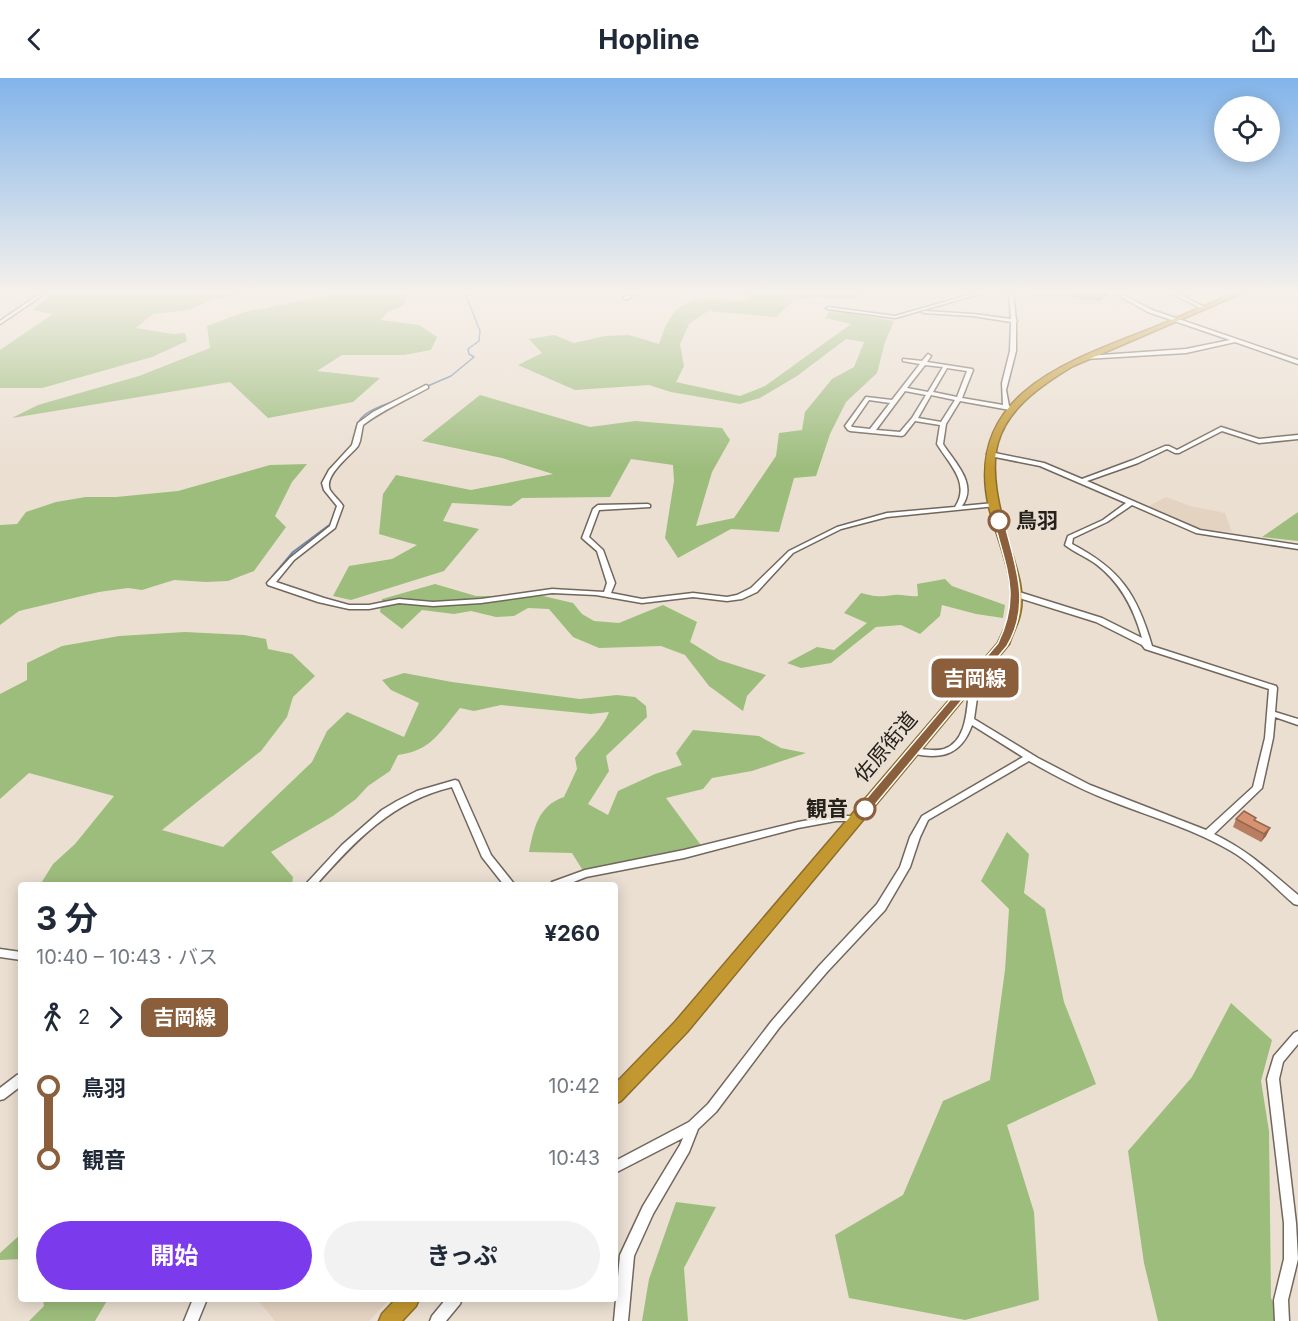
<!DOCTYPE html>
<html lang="ja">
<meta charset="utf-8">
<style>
:root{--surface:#fff;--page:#f2f2f3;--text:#1f2937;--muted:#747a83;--accent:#7c3aed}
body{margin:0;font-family:Inter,"Noto Sans JP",sans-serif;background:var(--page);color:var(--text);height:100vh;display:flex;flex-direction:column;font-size:22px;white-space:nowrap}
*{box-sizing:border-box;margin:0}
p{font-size:20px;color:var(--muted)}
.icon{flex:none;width:33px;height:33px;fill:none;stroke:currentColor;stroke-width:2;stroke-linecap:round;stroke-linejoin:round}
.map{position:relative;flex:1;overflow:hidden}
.sheet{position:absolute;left:18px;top:804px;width:600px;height:420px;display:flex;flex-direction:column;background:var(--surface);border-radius:6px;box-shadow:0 3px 15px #0003}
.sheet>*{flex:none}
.badge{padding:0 12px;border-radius:9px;font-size:21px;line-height:39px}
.buttons{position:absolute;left:1214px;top:18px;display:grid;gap:12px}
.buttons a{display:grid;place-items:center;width:66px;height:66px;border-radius:50%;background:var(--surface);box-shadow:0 3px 15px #0003;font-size:30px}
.map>.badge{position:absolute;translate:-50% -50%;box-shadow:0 0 0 3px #fff}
.legs{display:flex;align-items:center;gap:9px;height:66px;padding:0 18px;font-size:20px}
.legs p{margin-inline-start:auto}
.headline{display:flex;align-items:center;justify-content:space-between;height:102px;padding:0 18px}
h1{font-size:33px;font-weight:700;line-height:45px}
.button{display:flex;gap:12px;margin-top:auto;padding:12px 18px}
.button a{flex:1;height:69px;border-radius:36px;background:var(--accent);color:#fff;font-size:24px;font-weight:700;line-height:69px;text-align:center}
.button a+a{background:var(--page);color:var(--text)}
ul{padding:0 18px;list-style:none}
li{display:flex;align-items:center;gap:21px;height:72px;font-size:22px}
li i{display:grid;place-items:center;width:9px;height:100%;margin:0 8px;background:currentColor}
li i::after{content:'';width:15px;height:15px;margin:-8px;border:4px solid;border-radius:50%;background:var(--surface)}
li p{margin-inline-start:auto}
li:first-child i{background:linear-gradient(#0000 50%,currentColor 0)}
li:last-child i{background:linear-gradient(currentColor 50%,#0000 0)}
header{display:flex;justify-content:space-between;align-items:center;height:78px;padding:0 18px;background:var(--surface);font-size:27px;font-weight:700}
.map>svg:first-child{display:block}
.built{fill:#e4d3c1}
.forest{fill:#9dbd7d}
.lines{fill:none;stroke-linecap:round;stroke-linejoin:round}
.stream-far1{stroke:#6c89af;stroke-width:1.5}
.stream{stroke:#6c89af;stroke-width:2}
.minor-casing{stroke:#72675c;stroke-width:3}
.highway-casing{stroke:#8c6e2a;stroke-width:3}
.minor{fill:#fff;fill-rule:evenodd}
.highway{fill:#c39831;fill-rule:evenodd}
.wall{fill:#b87e61}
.shaded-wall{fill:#96664f}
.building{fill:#d69271;stroke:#96664f;stroke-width:1.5}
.line-1{fill:#8b5e3c;stroke:#fff;stroke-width:1.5}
.stop-1-dot{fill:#fff;stroke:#8b5e3c;stroke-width:3}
.labels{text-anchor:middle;stroke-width:4.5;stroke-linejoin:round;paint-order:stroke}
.stop-label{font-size:21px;font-weight:bold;fill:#25211c;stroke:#ebdfd2;text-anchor:start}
.street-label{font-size:21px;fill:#25211c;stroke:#ebdfd2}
</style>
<header><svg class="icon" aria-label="back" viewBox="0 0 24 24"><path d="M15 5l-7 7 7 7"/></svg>Hopline<svg class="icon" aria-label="share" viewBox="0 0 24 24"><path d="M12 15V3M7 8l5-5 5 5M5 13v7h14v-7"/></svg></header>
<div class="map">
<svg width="1298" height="1243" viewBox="0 0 1298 1243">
<rect width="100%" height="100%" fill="#ebdfd2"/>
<!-- built -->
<path class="built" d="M1020 215H1116L1133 225 1114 229 1084 225 1081 227Z
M1166 419 1190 428 1225 435 1232 454 1200 451 1147 429Z
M257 1221H390L369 1243H275Z"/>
<!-- forest -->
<path class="forest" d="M54 215H164C174 219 224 215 240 215L211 222 189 232 153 236 136 250 173 256 185 255 187 263 152 279 42 310H0V272L53 236 32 232Z
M343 215H407L403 228 388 234 381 242 419 247 437 259 431 272 404 277H342L317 293 380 300 353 324 268 340 230 304 12 340 38 327 139 298 210 270 207 248 245 234Z
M748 215H858L855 221 816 219 794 222 776 239 708 233 689 246 680 266 684 288 676 304 740 318 765 308 851 246 825 240 831 232 894 243 885 264 877 295 846 324 830 356 816 398 794 400 779 454 731 451 678 480 665 460 674 403 673 387 631 381 610 419 522 420 511 428 452 425 443 443 479 451 444 493 351 522 333 518 349 488 392 481 417 467 379 456 383 416 396 397 471 412 553 396 502 380 422 363 480 317 590 349 635 343 722 350 730 362 712 394 696 448 734 440 776 378 779 355 802 352 805 334 832 301 854 289 864 264 846 261 797 298 760 320 740 326 671 314 649 307 575 312 518 287 542 275 529 261 554 257 574 265 605 258 629 257 659 266C669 236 679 218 715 221 728 222 741 227 752 218Z
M307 386 292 404 275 438 286 449 254 493 228 503 206 504 174 502 142 512 128 510 99 514 19 533 0 547V447L17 446 26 434 56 424 86 419H116L178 413 270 387Z
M1298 434V463L1262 459Z
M945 501 952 508 1005 527 1003 540 976 536 942 527 940 538 920 556 901 547 876 549 831 585 801 590 787 585 817 569 834 572 867 545 844 535 861 515C877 519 878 519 894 517 902 516 910 519 918 518L917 506Z
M435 506 476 518H543L573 525 582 536 594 543 619 545 663 527 697 544 690 564 719 582 766 597 747 618 743 633 709 608 685 577 661 568 599 570 573 559 549 531 528 530 514 538 496 539 471 533 454 536 422 532 402 551 380 534 382 521Z
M185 554 244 557 266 561 268 571 292 576 315 598 293 619 287 639 261 673 162 752 223 769 312 684 327 653 347 634 404 659 419 625 391 612 382 602 404 595 452 604 580 621 617 617 635 619 646 628 647 639 606 678 609 693 588 726 608 737 618 713 655 696 682 687 676 675 693 652 759 658 781 670 806 675 752 693 712 700 703 711 666 720 703 770 585 796 572 775 529 774C534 750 538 728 564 719L577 691 575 680C586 665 603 650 609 634L591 636 501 627 474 633 460 630C440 654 431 673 398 677L390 693 368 708 356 721 333 738 271 774 293 799 292 807H40L53 786 75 766 114 718 29 695 0 721V616L27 602V585L62 568 119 558Z
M1007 754 1029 776 1024 815 1045 831 1064 924 1096 1006 1007 1047 1034 1134 1039 1222 965 1242 849 1220 835 1157 903 1117 943 1023 990 1002 1005 892 1009 831 981 803Z
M1231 925 1272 962 1261 1003 1269 1053 1271 1220 1282 1243H1158L1144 1185 1128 1073 1192 999Z
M676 1124 716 1129 684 1190 688 1243H642L649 1201Z
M21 1156V1181L0 1182V1175Z
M43 1221H108L95 1243H29L44 1228Z"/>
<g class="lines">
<!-- stream-far1 -->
<path class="stream-far1" d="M402 319 451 298 474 279 469 276 468 271 479 263 480 253 465 215
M355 357C355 335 377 330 394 323"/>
<!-- stream -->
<path class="stream" d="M272 499 293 474 332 445"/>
<!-- minor casing -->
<g class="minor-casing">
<path id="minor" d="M41 215H46L0 246V243Z
M632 215H637L628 221H624V219Z
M976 215H983L895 240 828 231 826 230 828 229 895 238Z
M1009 215H1013L1016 242 1017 243 1016 244V273L1006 312 1009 328 1013 330 1010 332 960 323 946 346 943 366C955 385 978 406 962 428L994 425 997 427 996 428 887 439 841 451 793 475 757 514 742 521 727 523 693 519 642 525 596 517 552 515 481 525 433 528 399 525 369 531H349L318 524 268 507 267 505 290 480 330 448 337 428 324 412 322 405 329 392 352 367 358 345 373 334 426 307 428 308V310C406 322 383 332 363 347L360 363 358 368C350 378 323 398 330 412 334 418 340 423 343 428L335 450 294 482 276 504 324 520 349 527H369L399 521 433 524 481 521 552 511 604 514 607 505 597 473 582 460 593 431 598 427 648 426 650 427V429L599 432 589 459 603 472 615 505 611 515 642 521 693 515 727 519 737 517 751 510 789 473 837 449 887 435 955 429C971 405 949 386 937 366L940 347 915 343 904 357 902 358 850 353 848 352 845 348 866 319 892 322 920 286 903 283V281L922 283 928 276 931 278 927 284 972 291 973 292 962 320 1003 327 1002 305 1010 273 1011 244 973 238 924 235 922 234 924 233 973 236 1011 241ZM925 287 943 289 928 314 907 310ZM947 290 967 293 957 319 933 314ZM905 313 926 317 912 340 900 354 876 352ZM931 317 955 322 941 344 918 340ZM869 322 890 325 870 351 852 349 851 348Z
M1114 215H1120L1152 232 1298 282V286L1235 264 1186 275 1085 281 1084 280 1087 278 1186 271 1230 262 1148 234Z
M1171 215H1177L1206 230 1202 231Z
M1221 349 1259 361 1298 357V361L1259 365 1222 353 1179 375H1175L1167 371 1138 385 1087 403 1200 452 1298 467V471L1196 455 1132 427 1107 444 1073 460 1072 466C1120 491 1137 516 1152 568L1276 608 1277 610 1275 634 1298 641V647L1275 639 1273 660 1262 710 1214 756C1249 773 1269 793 1298 817V827L1294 826C1273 808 1255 787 1231 773 1195 752 1155 740 1116 725 1086 714 1057 699 1029 683L928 742 920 759 910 789 885 832 827 894 779 950 716 1034 698 1051 689 1074 653 1136 634 1178 628 1243H614L620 1177 643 1128 680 1067 683 1060 615 1095V1083L689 1044 708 1026 771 944 819 888 877 826 900 789 910 759 922 738 1023 679 972 647C961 678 940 682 911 675L910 673 911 671C922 670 933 674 944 671 971 662 966 620 971 599H974L978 601 977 620 974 641 1038 680 1090 707 1206 752 1253 709 1265 660 1269 611 1145 571 1142 567 1096 544 1013 518 1012 516 1013 514H1019L1102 540 1142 560C1134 531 1121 505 1096 486 1086 479 1074 474 1065 467L1068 458 1103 442 1126 425 1040 388 990 378 987 376 990 374 1044 385 1082 401 1133 382 1165 368H1169L1177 372Z
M455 702 458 703 459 705 491 777 515 807H504L482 779 452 709C392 723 355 763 316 807H305L342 767 382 732 397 723 417 713Z
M836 737 859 739 861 741 859 743H836L798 750 684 780 586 799 566 807H551L552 804 585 792 684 772 798 744Z
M0 871 21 874V882L0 879Z
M1298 953V966L1283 984 1279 1001 1296 1145 1298 1181 1288 1222 1289 1243H1275L1274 1222 1284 1181V1145L1267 1001 1274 978 1294 955Z
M21 996V1008L4 1021 0 1022V1010L17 997Z
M193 1221H207L198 1243H184Z
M446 1221H462L460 1226 446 1243H430L432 1238Z"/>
</g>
<!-- highway casing -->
<g class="highway-casing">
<path id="highway" d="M1233 215H1242L1073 288C982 342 984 378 1011 473 1017 492 1025 515 1020 536 1018 546 1012 556 1009 566L687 954 621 1023 615 1026V1006L675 944 998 565C1002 556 1008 545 1010 536 1017 501 997 462 989 429 964 319 1063 285 1145 253 1175 241 1204 228 1233 215Z
M396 1221H419L416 1228 402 1243H379L382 1236Z"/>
</g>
<!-- minor -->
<use href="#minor" class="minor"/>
<!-- highway -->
<use href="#highway" class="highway"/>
</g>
<!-- wall -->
<path class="wall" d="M1055 215H1108L1107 218 1099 223 1088 221 1085 222Z
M1236 741 1255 742 1270 750 1266 758 1261 764 1233 749Z"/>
<!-- shaded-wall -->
<path class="shaded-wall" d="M1087 215H1089L1088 221 1085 222Z
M1101 215H1108L1107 218 1099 223Z
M1270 750 1266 758 1261 764 1264 756Z"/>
<!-- building -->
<path class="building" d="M1244 733 1256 740 1254 742 1270 750 1264 756 1236 741Z"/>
<!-- sky -->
<linearGradient id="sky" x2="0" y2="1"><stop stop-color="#82b4ea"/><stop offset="0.55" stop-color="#f6f1eb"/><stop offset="1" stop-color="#f6f1eb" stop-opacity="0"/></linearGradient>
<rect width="1298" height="389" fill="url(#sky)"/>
<!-- line-1 -->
<path class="line-1" d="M999 440 1004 443C1015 488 1032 525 1007 568L869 734H860L858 731 860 728 998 565C1021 517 1006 491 994 443Z"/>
<!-- markers -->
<g class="stop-1-dot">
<circle cx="999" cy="443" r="10"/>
<circle cx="865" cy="731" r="10"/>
</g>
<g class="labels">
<!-- stop labels -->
<g class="stop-label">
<text x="1016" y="450">鳥羽</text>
<text x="848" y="738" text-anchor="end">観音</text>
</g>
<!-- street labels -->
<g class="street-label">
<text transform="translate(886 669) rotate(-50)" y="7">佐原街道</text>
</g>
</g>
</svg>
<div class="buttons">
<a><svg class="icon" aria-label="locate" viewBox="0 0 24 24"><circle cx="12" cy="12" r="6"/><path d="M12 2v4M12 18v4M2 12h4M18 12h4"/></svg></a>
</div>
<b class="badge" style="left:975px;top:600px;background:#8b5e3c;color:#fff">吉岡線</b>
<section class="sheet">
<div class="headline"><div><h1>3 分</h1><p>10:40 – 10:43 · バス</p></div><b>¥260</b></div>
<div class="legs"><svg class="icon" aria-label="walk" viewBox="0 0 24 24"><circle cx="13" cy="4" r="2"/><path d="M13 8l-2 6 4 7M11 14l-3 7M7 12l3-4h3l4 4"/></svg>2<svg class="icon" aria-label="forward" viewBox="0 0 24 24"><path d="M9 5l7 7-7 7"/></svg><b class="badge" style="background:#8b5e3c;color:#fff">吉岡線</b></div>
<ul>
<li><i style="color:#8b5e3c"></i><b>鳥羽</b><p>10:42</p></li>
<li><i style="color:#8b5e3c"></i><b>観音</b><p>10:43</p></li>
</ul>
<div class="button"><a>開始</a><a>きっぷ</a></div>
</section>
</div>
